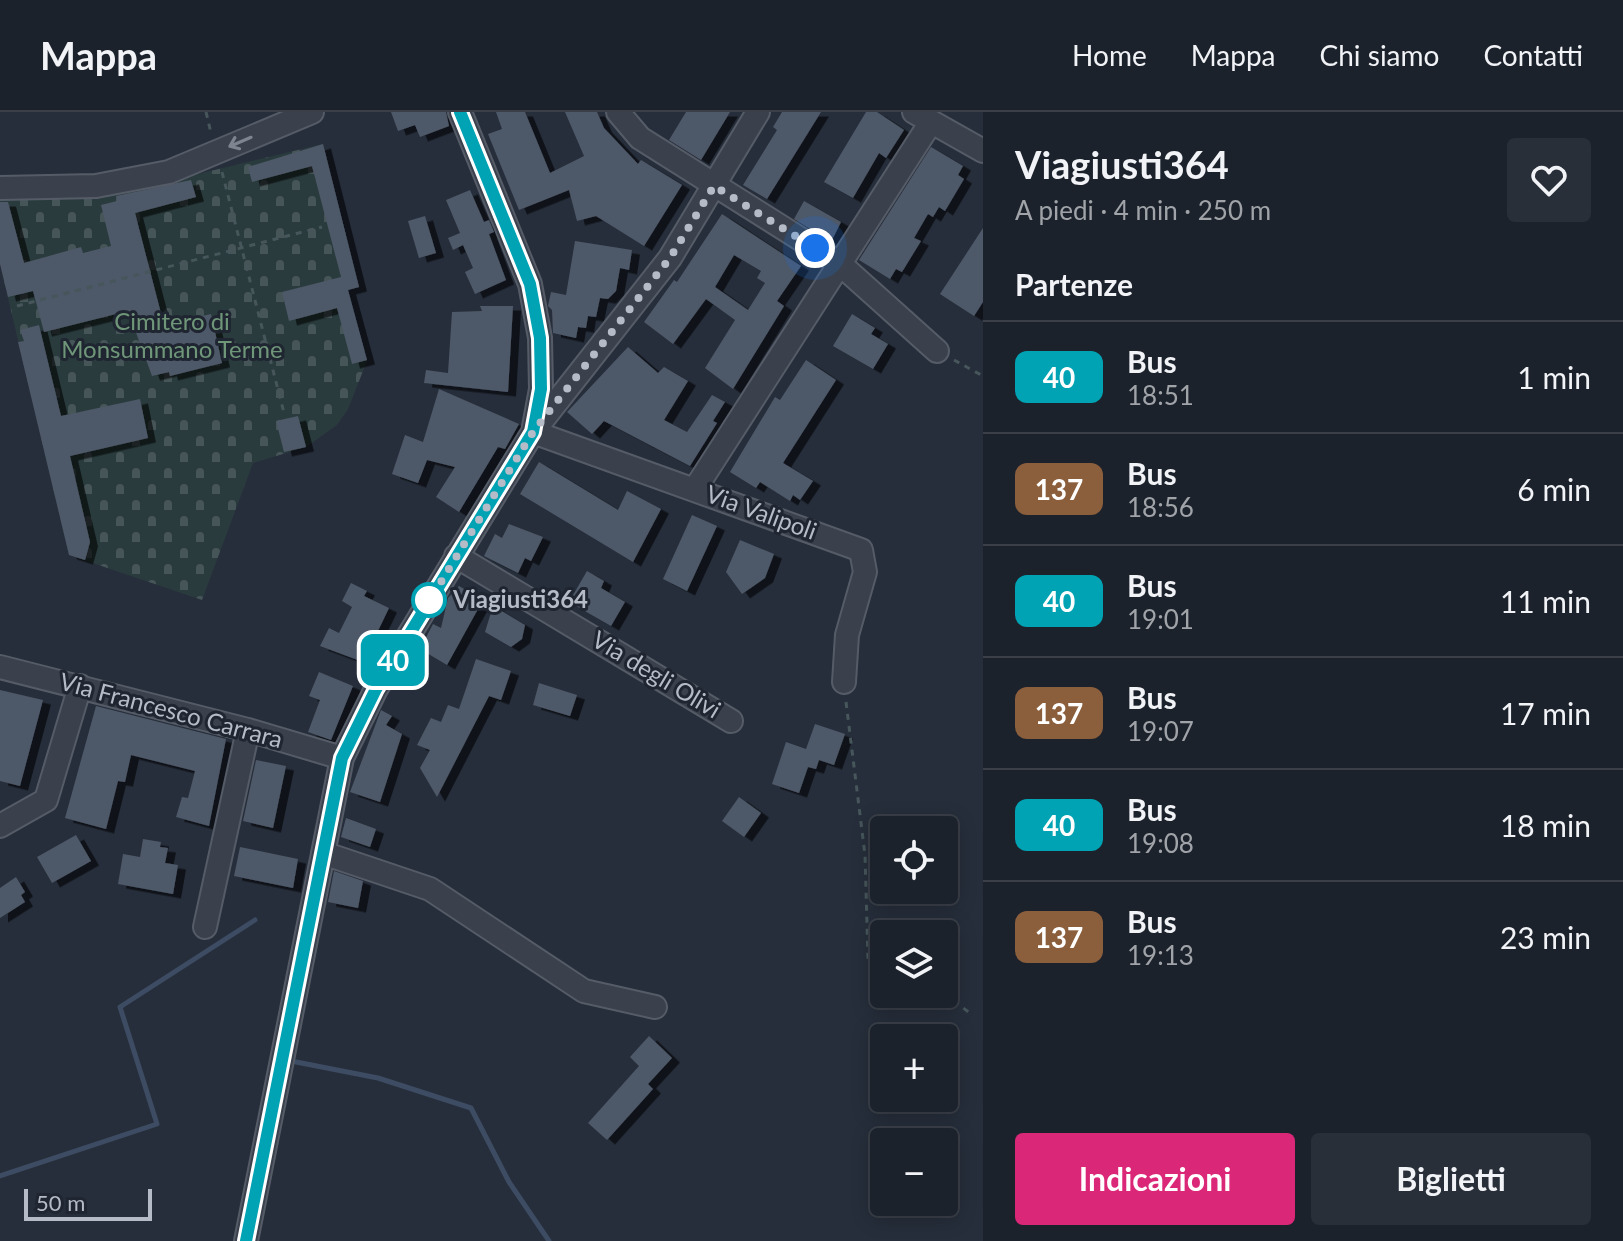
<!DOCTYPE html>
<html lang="it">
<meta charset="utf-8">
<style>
:root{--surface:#1c222c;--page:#292f38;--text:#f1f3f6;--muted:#a0a4a9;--line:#3a3f48;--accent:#db2777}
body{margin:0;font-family:Lato,sans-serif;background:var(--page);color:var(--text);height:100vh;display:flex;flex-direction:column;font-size:30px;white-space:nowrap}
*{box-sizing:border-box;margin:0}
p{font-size:26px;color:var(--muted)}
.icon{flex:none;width:44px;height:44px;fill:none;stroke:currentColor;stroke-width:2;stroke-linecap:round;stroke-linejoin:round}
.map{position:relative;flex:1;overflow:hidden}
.side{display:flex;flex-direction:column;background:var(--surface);width:640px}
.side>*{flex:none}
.badge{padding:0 16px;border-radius:12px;font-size:28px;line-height:52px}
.fabs{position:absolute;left:870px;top:704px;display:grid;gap:16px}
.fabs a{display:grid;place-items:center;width:88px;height:88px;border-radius:8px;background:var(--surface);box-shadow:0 4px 20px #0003,0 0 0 2px var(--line);font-size:40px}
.scale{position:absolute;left:24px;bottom:20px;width:128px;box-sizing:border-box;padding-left:8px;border:4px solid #b5bcc7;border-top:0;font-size:22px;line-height:28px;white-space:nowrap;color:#b5bcc7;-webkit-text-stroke:6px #1f2631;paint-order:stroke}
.you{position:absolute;width:40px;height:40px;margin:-20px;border:6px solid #fff;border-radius:50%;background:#1a73e8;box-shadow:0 0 0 12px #1a73e833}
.map>.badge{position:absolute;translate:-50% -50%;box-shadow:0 0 0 4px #fff}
h2{padding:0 32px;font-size:30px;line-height:72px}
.round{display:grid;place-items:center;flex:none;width:84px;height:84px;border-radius:8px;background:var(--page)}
.head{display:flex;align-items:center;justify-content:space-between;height:136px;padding:0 32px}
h1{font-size:38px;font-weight:700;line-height:60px}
.action{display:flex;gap:16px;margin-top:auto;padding:16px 32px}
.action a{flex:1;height:92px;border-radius:8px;background:var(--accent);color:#fff;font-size:32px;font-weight:700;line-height:92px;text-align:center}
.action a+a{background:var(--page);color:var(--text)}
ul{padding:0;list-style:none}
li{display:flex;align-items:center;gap:24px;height:112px;padding:0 32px;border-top:2px solid var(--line)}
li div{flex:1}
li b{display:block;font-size:30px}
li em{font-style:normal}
li .badge{min-width:88px;font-weight:700;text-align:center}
header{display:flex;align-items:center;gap:48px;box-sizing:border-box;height:112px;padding:0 40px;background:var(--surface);border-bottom:2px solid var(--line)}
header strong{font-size:38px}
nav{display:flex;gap:44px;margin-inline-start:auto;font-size:28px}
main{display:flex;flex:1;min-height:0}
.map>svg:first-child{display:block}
.cemetery{fill:url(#cemetery-stones)}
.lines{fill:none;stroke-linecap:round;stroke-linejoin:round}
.stream{stroke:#3d4c63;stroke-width:5}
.building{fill:#4e5867;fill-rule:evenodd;filter:url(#shadow)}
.minor-casing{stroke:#555c67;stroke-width:26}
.path{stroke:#46565a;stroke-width:3;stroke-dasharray:6 6;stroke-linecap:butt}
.minor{stroke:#3a414c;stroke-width:22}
.oneway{stroke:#7e8590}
.line-casing{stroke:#fff;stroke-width:18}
.line{stroke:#00a3b4;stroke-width:12}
.walk{stroke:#b5bcc7;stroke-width:8;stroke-dasharray:0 14.4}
.stop-dot{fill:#fff;stroke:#00a3b4;stroke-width:4}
.labels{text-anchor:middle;stroke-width:6;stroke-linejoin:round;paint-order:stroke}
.park-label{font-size:24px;fill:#6f9679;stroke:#1f2631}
.street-label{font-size:24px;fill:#b5bcc7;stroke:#1f2631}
.stop-label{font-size:24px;font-weight:bold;fill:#b5bcc7;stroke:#1f2631;text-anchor:start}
</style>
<header>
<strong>Mappa</strong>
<nav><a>Home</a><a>Mappa</a><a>Chi siamo</a><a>Contatti</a></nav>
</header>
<main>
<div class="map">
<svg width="983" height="1129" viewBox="0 0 983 1129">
<defs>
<pattern id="cemetery-stones" width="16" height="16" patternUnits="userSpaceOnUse" patternTransform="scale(2)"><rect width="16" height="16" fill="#293b3d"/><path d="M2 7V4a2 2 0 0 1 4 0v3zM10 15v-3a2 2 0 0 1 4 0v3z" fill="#465558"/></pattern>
<filter id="shadow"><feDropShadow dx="8" dy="4.5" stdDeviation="0" flood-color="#0009"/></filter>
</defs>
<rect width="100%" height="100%" fill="#262e3b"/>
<!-- cemetery -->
<path class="cemetery" d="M323 32 359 175 348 178 367 249 348 297 337 313 306 335 253 351 202 488 69 443 0 152V83L115 82Z"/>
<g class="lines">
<!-- stream -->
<path class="stream" d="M291 949 378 966 471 996 509 1070 549 1129
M0 1064 157 1012 120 895 255 808"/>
</g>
<!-- building -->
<path class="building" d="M391 0H446L449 14 420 25 415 13 398 19Z
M496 0H525L550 61 584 44 565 0H597L604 16 638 52 641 48 682 73 644 134 596 104 577 109 569 78 519 98 488 22 502 17Z
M686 0H730L701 48 669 28Z
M782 0H821L767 87 743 73 777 18 773 15Z
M866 0H877L904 18 886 46 879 41 853 86 824 70Z
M323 32 359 175 348 178 367 248 352 252 337 196 289 209 282 180 341 165 312 54 252 70 248 55Z
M931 35 963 54 958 63 964 67 945 99 939 95 933 105 928 102 914 126 921 129 902 160 896 157 890 167 859 148Z
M191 68 196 85 135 101 164 213 211 202 222 251 170 264 169 260 152 264 128 199 44 220 33 179 8 185 0 152V90H8L24 151 81 135 83 141 111 134 101 93 117 89 116 84Z
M470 78 484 110 489 108 494 120 489 122 506 168 475 182 465 160 473 156 463 133 453 138 448 126 460 121 446 88Z
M804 89 841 110 831 130 794 107Z
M722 102 801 154 777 189 784 194 733 277 705 256 735 208 706 187 673 232 644 210 674 168 677 170ZM734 143 761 159 757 166 765 171 748 198 715 175Z
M425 104 436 141 419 146 408 109Z
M983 116V190L974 204 940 182Z
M575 129 632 138 629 158 620 156 616 179 608 187 600 186 596 205 588 204 586 216 578 215 576 226 553 221 552 198 548 194 551 180 566 183Z
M480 194H513L508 280 424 271 426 258 448 261 452 200 482 199Z
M852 202 875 216 871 222 888 232 873 257 833 234Z
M39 213 61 304 140 287 148 326 70 344 90 430 85 448 69 443 18 230 24 229 20 218Z
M628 235 658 261 664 255 688 269 664 308 687 320 712 283 725 290 713 309 717 311 690 354 604 309 592 322 567 300Z
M806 248 836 268 783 351 813 369 800 388 793 383 790 389 760 370 756 376 730 360 775 285 780 288Z
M439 277 519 312 505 337 498 335 459 400 436 385 455 355 427 348 418 371 392 362 405 323 423 330Z
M298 304 306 335 284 340 276 309Z
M539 350 618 398 627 379 661 397 633 450 520 382Z
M692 403 717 414 687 479 663 467Z
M509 412 543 425 531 449 525 446 518 461 484 444 495 422 502 426Z
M740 428 774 442 765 466 742 482 726 460Z
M587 459 604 469 601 476 625 490 611 514 569 490Z
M351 471 367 479 364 484 389 496 363 550 320 534 329 516 339 521 352 495 342 489Z
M459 474 483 488 447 553 420 537 433 512 441 516 448 486Z
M493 494 525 513 522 527 511 535 485 520Z
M476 547 511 559 501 588 489 584 437 685 420 656 430 638 417 633 431 606 441 610 448 593 459 597Z
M319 560 353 574 331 628 308 620 320 588 309 584Z
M539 571 577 583 570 604 533 593Z
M0 578 43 588 20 674 0 669Z
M96 594 226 627 209 714 176 705 182 685 188 686 195 659 131 643 125 670 118 669 106 717 65 706Z
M381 598 392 604 386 613 402 622 380 690 350 680Z
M815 612 845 622 834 653 819 648 816 657 808 655 799 681 772 672 786 630 806 637Z
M256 648 286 654 273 716 243 709Z
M739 685 761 701 744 725 722 709Z
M346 706 376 717 370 735 341 725Z
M76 723 91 749 52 771 37 745Z
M143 727 161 730 160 735 168 736 165 751 178 753 173 782 118 772 123 742 140 745Z
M240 735 298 747 293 776 234 764Z
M334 759 363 769 358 796 328 790Z
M16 765 25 780 21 783 25 790 0 806V776Z
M649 924 672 946 648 972 653 977 607 1028 588 1011 639 954 630 945Z"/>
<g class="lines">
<!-- minor casing -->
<g class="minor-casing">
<path id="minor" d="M618 0 640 26 840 152 937 239
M758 0 670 146 533 320 861 438 865 460 847 523 844 570
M914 0 983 39
M0 76 96 74 169 60 312 0
M695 377 931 10
M456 444 731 609
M0 555 248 618 342 646
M0 714 46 688 80 574
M323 741 430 777 584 879 655 895
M205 815 248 618
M246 1129 342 646 376 577 533 320 541 277 540 226 530 172 460 0"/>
</g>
<!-- path -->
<path class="path" d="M206 0 211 21
M222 60 284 301
M17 194 322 115
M954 248 983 264
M846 590 865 743 868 848 884 853
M944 882 970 901"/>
<!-- minor -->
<use href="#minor" class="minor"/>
</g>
<!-- one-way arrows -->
<defs><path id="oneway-shaft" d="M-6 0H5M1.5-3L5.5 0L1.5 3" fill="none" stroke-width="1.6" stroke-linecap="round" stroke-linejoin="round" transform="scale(2)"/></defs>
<use class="oneway" href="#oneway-shaft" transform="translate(240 30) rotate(157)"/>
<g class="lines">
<!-- line casing -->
<g class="line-casing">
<path id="line" d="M246 1129 342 646 376 577 533 320 541 277 540 226 530 172 460 0"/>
</g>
<!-- line -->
<use href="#line" class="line"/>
<!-- walk -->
<path class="walk" d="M429 488 428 491 533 320 670 146 714 74 815 136"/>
</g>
<!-- markers -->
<circle class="stop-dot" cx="429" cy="488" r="16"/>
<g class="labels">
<!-- park labels -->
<g class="park-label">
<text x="172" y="218">Cimitero di<tspan x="172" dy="28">Monsummano Terme</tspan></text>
</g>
<!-- street labels -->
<g class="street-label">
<text transform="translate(761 401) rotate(20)" y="8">Via Valipoli</text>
<text transform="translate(656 563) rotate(31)" y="8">Via degli Olivi</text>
<text transform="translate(171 599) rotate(15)" y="8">Via Francesco Carrara</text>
</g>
<!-- stop labels -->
<g class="stop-label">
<text x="453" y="496">Viagiusti364</text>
</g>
</g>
</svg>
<div class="fabs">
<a><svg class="icon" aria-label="locate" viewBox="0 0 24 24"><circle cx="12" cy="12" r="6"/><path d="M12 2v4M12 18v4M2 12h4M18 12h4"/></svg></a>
<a><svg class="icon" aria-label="layers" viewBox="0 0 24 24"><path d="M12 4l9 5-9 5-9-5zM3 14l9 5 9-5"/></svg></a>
<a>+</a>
<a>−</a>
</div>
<div class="scale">50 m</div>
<div class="you" style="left:815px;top:136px"></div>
<b class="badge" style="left:393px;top:548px;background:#00a3b4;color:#fff">40</b>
</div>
<section class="side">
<div class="head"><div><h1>Viagiusti364</h1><p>A piedi · 4 min · 250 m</p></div><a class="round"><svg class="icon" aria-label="heart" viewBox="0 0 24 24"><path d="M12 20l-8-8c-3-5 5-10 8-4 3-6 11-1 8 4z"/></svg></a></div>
<h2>Partenze</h2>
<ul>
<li><span class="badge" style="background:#00a3b4;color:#fff">40</span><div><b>Bus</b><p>18:51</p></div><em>1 min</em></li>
<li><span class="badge" style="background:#8b5e3c;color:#fff">137</span><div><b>Bus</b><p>18:56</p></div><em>6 min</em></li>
<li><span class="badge" style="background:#00a3b4;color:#fff">40</span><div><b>Bus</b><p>19:01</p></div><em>11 min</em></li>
<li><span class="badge" style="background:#8b5e3c;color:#fff">137</span><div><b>Bus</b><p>19:07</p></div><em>17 min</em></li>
<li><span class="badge" style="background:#00a3b4;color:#fff">40</span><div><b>Bus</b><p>19:08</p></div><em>18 min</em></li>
<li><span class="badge" style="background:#8b5e3c;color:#fff">137</span><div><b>Bus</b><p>19:13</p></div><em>23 min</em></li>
</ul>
<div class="action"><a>Indicazioni</a><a>Biglietti</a></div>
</section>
</main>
